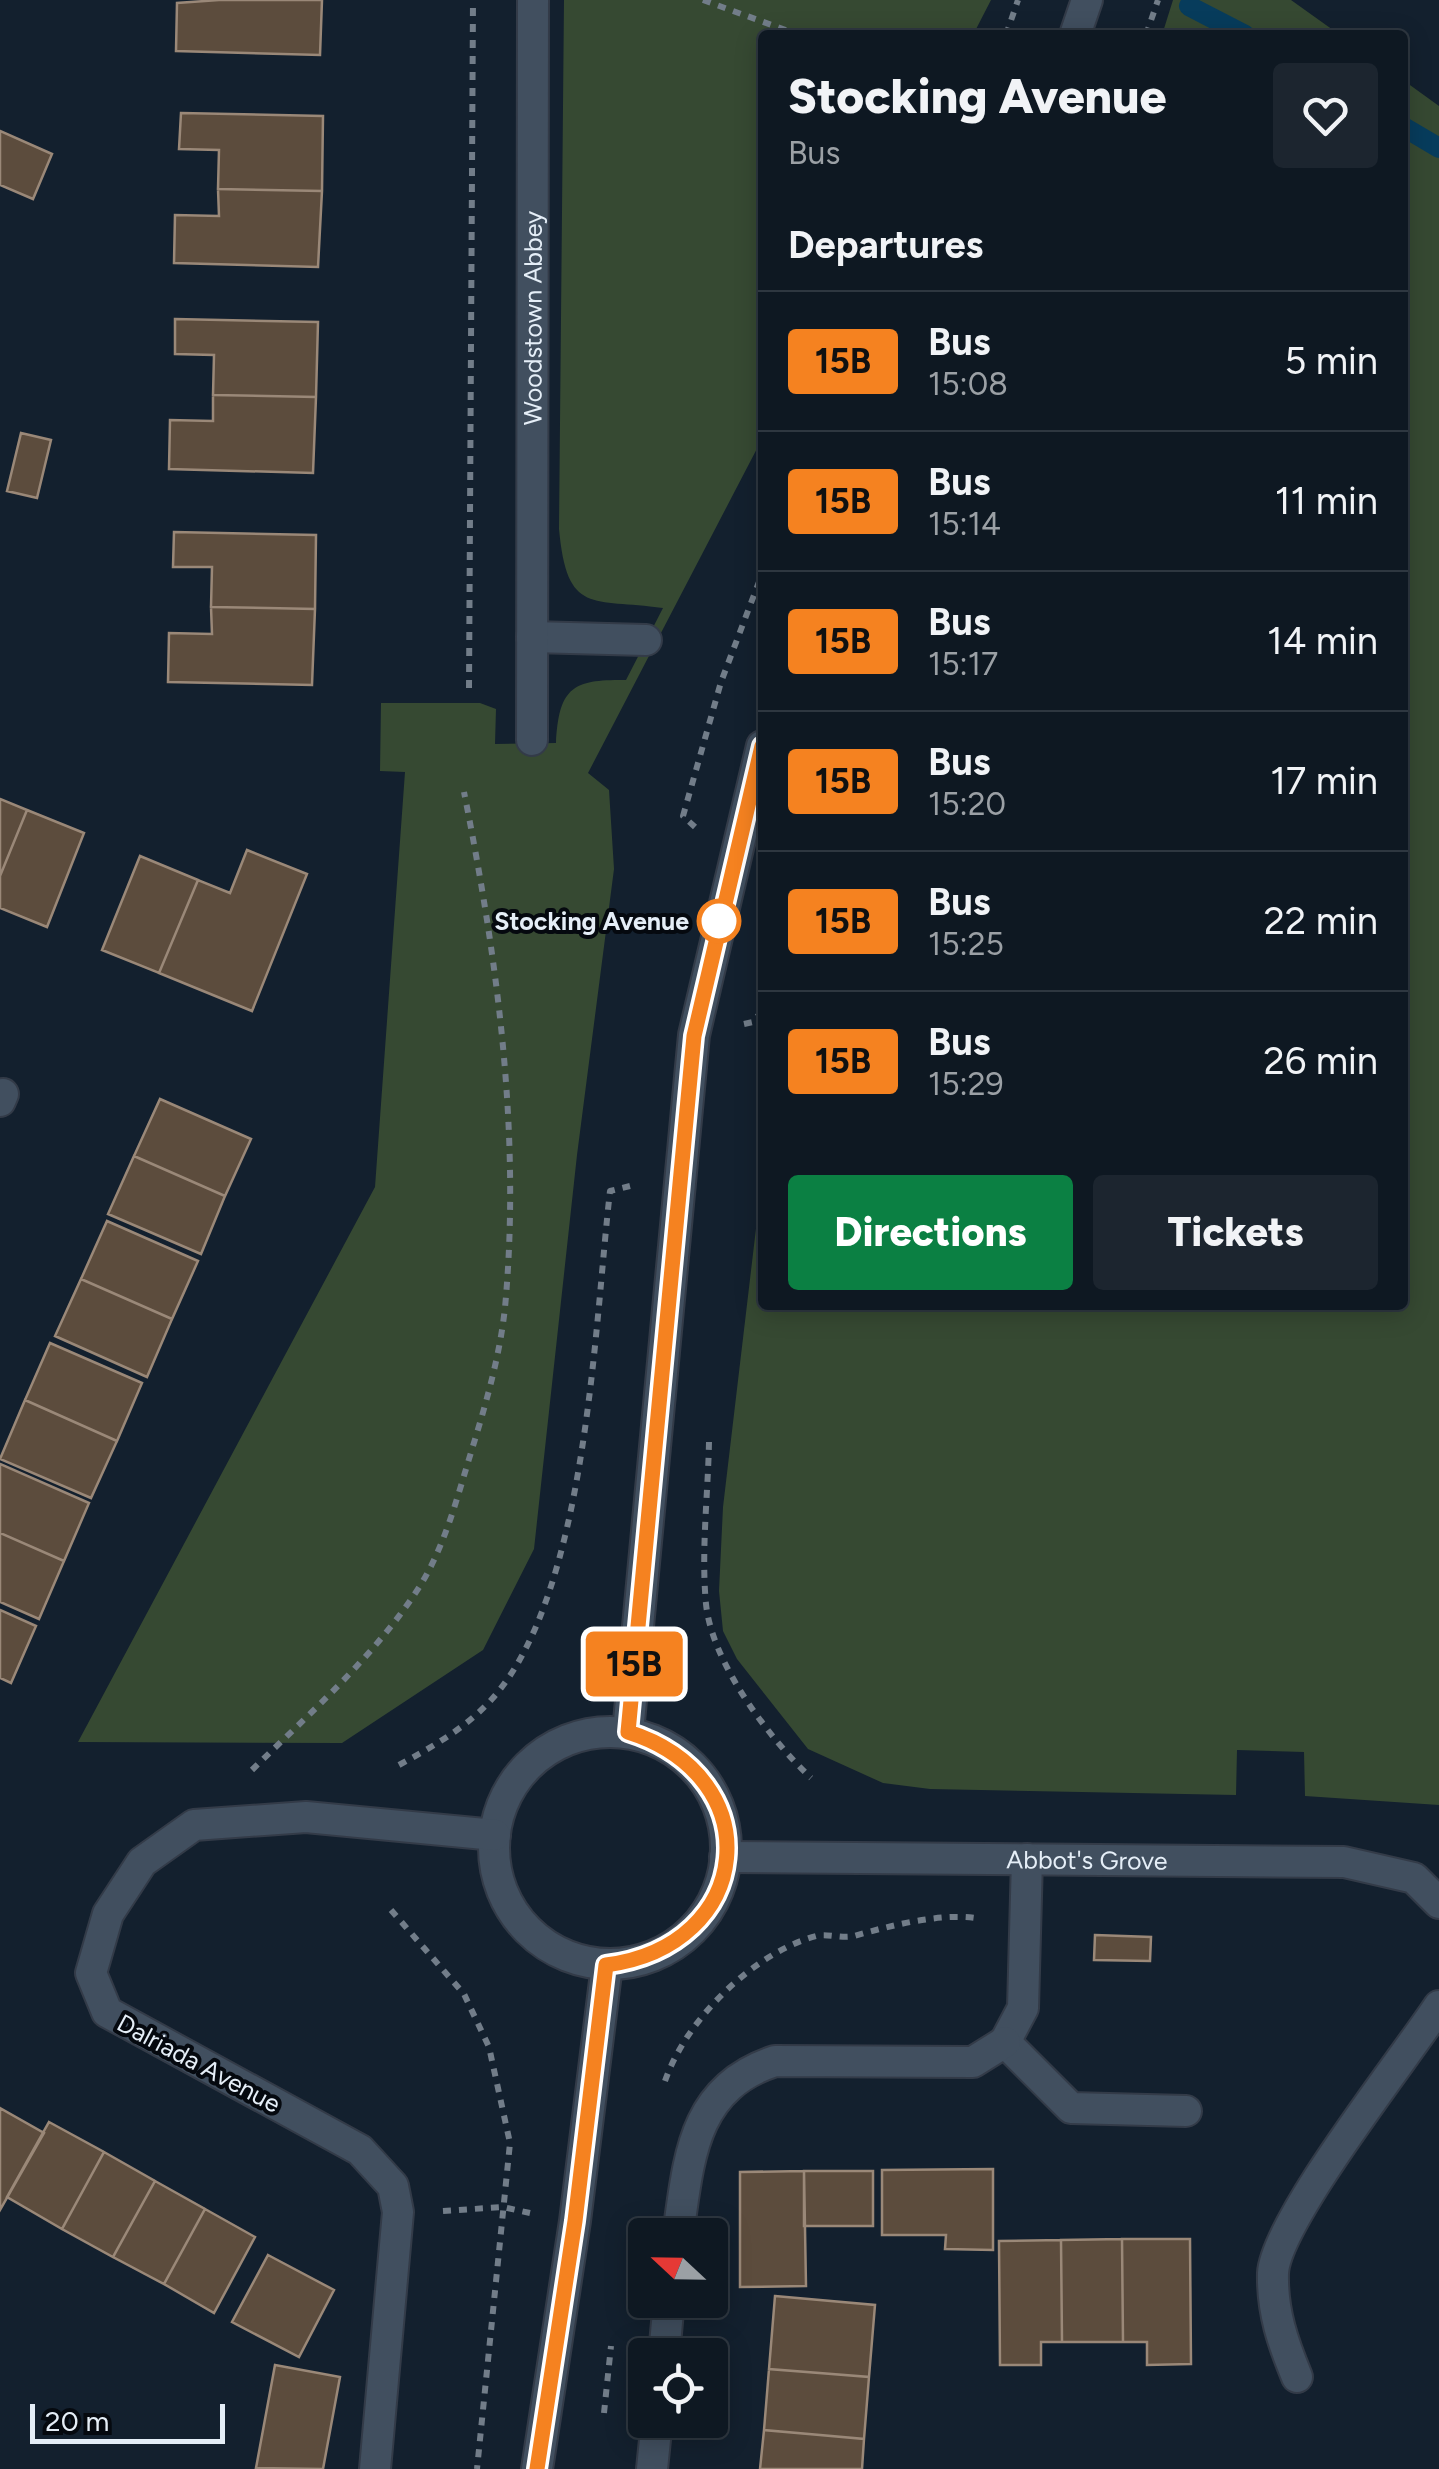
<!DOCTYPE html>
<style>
:root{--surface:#0e1822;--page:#1c252f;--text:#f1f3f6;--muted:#9ba0a5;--line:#2e3740;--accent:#0b8043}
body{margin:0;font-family:Figtree,sans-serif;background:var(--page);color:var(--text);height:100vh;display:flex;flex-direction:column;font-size:38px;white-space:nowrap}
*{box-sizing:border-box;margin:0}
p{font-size:32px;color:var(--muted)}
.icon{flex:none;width:55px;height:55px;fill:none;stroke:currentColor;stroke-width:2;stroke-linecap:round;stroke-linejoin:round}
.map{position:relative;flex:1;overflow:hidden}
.details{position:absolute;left:758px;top:30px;width:650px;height:1280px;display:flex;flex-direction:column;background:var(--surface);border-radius:10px;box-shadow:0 5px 25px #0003,0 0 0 2px var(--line)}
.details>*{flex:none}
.badge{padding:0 20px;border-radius:8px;font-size:35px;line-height:65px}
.needle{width:65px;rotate:292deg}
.tools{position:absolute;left:628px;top:2218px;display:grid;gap:20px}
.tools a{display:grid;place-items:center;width:100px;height:100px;border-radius:10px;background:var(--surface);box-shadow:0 5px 25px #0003,0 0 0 2px var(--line);font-size:50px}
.scale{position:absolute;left:30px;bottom:25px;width:195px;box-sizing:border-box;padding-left:10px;border:5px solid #e5eef7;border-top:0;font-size:28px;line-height:35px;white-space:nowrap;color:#e5eef7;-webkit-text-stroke:8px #05090f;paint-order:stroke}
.map>.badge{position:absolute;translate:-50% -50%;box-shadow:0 0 0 5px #fff}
h2{padding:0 30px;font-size:38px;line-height:90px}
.round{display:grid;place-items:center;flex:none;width:105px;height:105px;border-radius:10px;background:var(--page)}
.summary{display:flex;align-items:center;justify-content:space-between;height:170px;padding:0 30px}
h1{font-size:48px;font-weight:800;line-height:75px}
.cta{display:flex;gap:20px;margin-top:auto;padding:20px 30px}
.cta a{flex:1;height:115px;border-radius:10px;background:var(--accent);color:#fff;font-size:40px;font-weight:800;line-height:115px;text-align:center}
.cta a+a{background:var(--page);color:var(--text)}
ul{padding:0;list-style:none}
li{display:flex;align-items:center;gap:30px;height:140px;padding:0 30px;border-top:2px solid var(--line)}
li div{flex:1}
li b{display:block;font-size:38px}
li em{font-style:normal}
li .badge{min-width:110px;font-weight:700;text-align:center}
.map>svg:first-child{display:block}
.green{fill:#364932}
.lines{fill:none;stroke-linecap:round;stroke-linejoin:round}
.stream{stroke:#073c5c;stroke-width:20}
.building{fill:#5c4c3d;stroke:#9a8878;stroke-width:2.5}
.minor-casing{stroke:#333b48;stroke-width:34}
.path{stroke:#727d89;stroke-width:6;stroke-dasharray:8 8;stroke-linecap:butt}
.minor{stroke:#414f5f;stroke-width:30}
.line-casing{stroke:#fff;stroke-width:22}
.line{stroke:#f58220;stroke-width:15}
.stop-dot{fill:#fff;stroke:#f58220;stroke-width:5}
.labels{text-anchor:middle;stroke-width:8;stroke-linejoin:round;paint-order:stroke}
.street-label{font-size:25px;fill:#e5eef7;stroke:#05090f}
.stop-label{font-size:25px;font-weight:bold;fill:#e5eef7;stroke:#05090f;text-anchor:end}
</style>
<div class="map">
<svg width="1439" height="2469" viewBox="0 0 1439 2469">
<rect width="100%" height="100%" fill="#13202e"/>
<!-- green -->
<path class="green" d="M564 0H991L973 35H762V439L588 773 609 790 614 869 577 1155 534 1549 483 1650 342 1743 78 1742 375 1187 405 772 380 771 381 703H480L496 709 495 744 556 743C559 688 572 679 626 680L663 608C592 598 567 616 559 529Z
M1173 0H1291L1340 35H1162Z
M1403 80 1439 106V1805L1305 1796 1304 1752 1237 1750 1236 1795 930 1789 883 1783 808 1749 737 1659 723 1631 719 1591 723 1507 762 1178V1305H1402Z"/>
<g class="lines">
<!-- stream -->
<path class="stream" d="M1189 6 1245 35
M1402 126 1439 148"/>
</g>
<!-- building -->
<path class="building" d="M219 0H322L320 55 176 51 177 3Z
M181 113 323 116 322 191 218 189 219 150 179 149Z
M0 131 52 154 33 199 0 185Z
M218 189 322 191 318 267 174 263 175 215 219 216Z
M175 319 318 322 316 397 213 395 214 355 175 354Z
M213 395 316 397 313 473 169 469 170 420 213 421Z
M21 433 51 440 37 498 7 491Z
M174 532 316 535 315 609 211 607 212 567H173Z
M211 607 315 609 312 685 168 682 169 633 212 634Z
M0 799 27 810 0 876Z
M27 810 84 833 47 927 0 908V876Z
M247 850 307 874 252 1011 159 973 198 880 230 893Z
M140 856 198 880 159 973 102 950Z
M160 1099 251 1139 225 1196 134 1156Z
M134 1156 225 1196 201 1254 108 1214Z
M107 1221 198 1261 172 1319 81 1279Z
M81 1279 172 1319 147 1377 55 1336Z
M50 1343 142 1383 117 1441 25 1400Z
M25 1400 117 1441 91 1498 0 1459Z
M0 1464 89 1503 64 1561 0 1533Z
M0 1533 64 1561 39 1619 0 1602Z
M0 1610 36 1626 11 1683 0 1678Z
M1095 1935 1151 1937 1150 1961 1094 1960Z
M0 2108 44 2133 0 2210Z
M49 2122 104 2152 62 2229 7 2197Z
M104 2152 155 2181 113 2257 62 2229Z
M993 2169V2250L945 2249 946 2235H882V2170Z
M804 2171H873V2226H804Z
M804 2171 806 2286 740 2287V2172Z
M155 2181 205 2209 164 2284 113 2257Z
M205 2209 255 2237 214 2313 164 2284Z
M1122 2239 1123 2342H1062L1061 2240Z
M1122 2239H1190L1191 2364 1147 2365V2342H1123Z
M1061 2240 1062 2342H1041V2365H1000L999 2241Z
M268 2255 334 2290 299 2357 232 2322Z
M775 2296 875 2305 869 2377 769 2369Z
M275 2365 340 2377 323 2469 256 2468Z
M769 2369 869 2377 864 2439 764 2430Z
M764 2430 864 2439 862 2469H760Z"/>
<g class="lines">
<!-- minor casing -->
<g class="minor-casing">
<g id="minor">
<path d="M1075 35 1087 0"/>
<path d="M532 637 646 640"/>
<path id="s1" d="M532 740 533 0"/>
<path d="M0 1101 3 1094"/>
<path d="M628 1732 694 1035 762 746"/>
<circle cx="610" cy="1848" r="116"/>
<path id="s2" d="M725 1857 1344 1862 1414 1878 1439 1903"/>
<path d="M1027 1859 1023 2008 1005 2042 1071 2108 1186 2111"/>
<path d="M678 2235C689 2158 692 2088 775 2061L973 2062 1005 2042"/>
<path d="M664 2355 669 2300"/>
<path d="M1297 2377C1283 2343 1272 2312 1273 2273 1276 2221 1404 2059 1439 2006"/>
<path d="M375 2469 398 2212 393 2186 360 2150 107 2012 91 1973 108 1914 142 1862 194 1825 306 1817 495 1835"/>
<path d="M537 2469 575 2221 607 1965"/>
<path d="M652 2469 657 2420"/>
</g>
</g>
<!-- path -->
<path class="path" d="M703 0 799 35
M1006 35 1018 0
M1146 35 1158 0
M469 688 473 0
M695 827 683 816 721 682 762 574
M744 1024 753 1022 762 1011
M709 1442C708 1495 701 1551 706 1604 712 1663 769 1738 811 1778
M399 1765C432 1747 466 1728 492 1699 587 1593 594 1330 610 1191L630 1186
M252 1770C311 1712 375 1656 420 1586 444 1547 456 1502 469 1459 485 1407 502 1351 506 1296 520 1128 497 957 464 792
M391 1910 464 1994 489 2047 510 2143 477 2469
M665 2081C686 2020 753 1953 816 1936 828 1933 841 1939 854 1936 889 1926 939 1913 975 1918
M443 2211 503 2207 530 2213
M604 2413 611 2346"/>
<!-- minor -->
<use href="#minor" class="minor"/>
</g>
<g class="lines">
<!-- line casing -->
<g class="line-casing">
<path id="line" d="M537 2469 575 2221 606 1965C755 1946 771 1777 628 1732L694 1036 762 746"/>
</g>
<!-- line -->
<use href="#line" class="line"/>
</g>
<!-- markers -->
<circle class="stop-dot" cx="719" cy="921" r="20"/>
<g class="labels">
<!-- street labels -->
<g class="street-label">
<text dy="9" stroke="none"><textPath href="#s1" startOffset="422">Woodstown Abbey</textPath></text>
<text dy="9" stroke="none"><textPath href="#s2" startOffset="362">Abbot's Grove</textPath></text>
<text transform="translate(199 2063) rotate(28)" y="9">Dalriada Avenue</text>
</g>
<!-- stop labels -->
<g class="stop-label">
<text x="689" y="930">Stocking Avenue</text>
</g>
</g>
</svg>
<div class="tools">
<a><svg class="needle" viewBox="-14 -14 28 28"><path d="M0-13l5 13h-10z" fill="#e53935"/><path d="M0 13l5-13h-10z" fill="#9ba0a5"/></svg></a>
<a><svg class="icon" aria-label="locate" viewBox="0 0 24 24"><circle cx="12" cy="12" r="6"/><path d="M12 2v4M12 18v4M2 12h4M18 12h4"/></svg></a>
</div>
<div class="scale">20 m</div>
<b class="badge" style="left:634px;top:1664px;background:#f58220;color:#111">15B</b>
<section class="details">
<div class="summary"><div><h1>Stocking Avenue</h1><p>Bus</p></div><a class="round"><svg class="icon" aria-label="heart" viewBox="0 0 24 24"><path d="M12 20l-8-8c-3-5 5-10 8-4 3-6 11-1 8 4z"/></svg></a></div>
<h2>Departures</h2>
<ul>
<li><span class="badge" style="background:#f58220;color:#111">15B</span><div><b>Bus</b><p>15:08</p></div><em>5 min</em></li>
<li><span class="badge" style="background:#f58220;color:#111">15B</span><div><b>Bus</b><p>15:14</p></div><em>11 min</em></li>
<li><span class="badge" style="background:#f58220;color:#111">15B</span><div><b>Bus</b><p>15:17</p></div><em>14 min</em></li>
<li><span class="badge" style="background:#f58220;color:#111">15B</span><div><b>Bus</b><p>15:20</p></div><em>17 min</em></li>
<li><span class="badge" style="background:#f58220;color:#111">15B</span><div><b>Bus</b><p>15:25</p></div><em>22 min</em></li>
<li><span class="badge" style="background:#f58220;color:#111">15B</span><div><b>Bus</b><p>15:29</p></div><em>26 min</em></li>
</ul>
<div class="cta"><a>Directions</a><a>Tickets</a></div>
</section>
</div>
